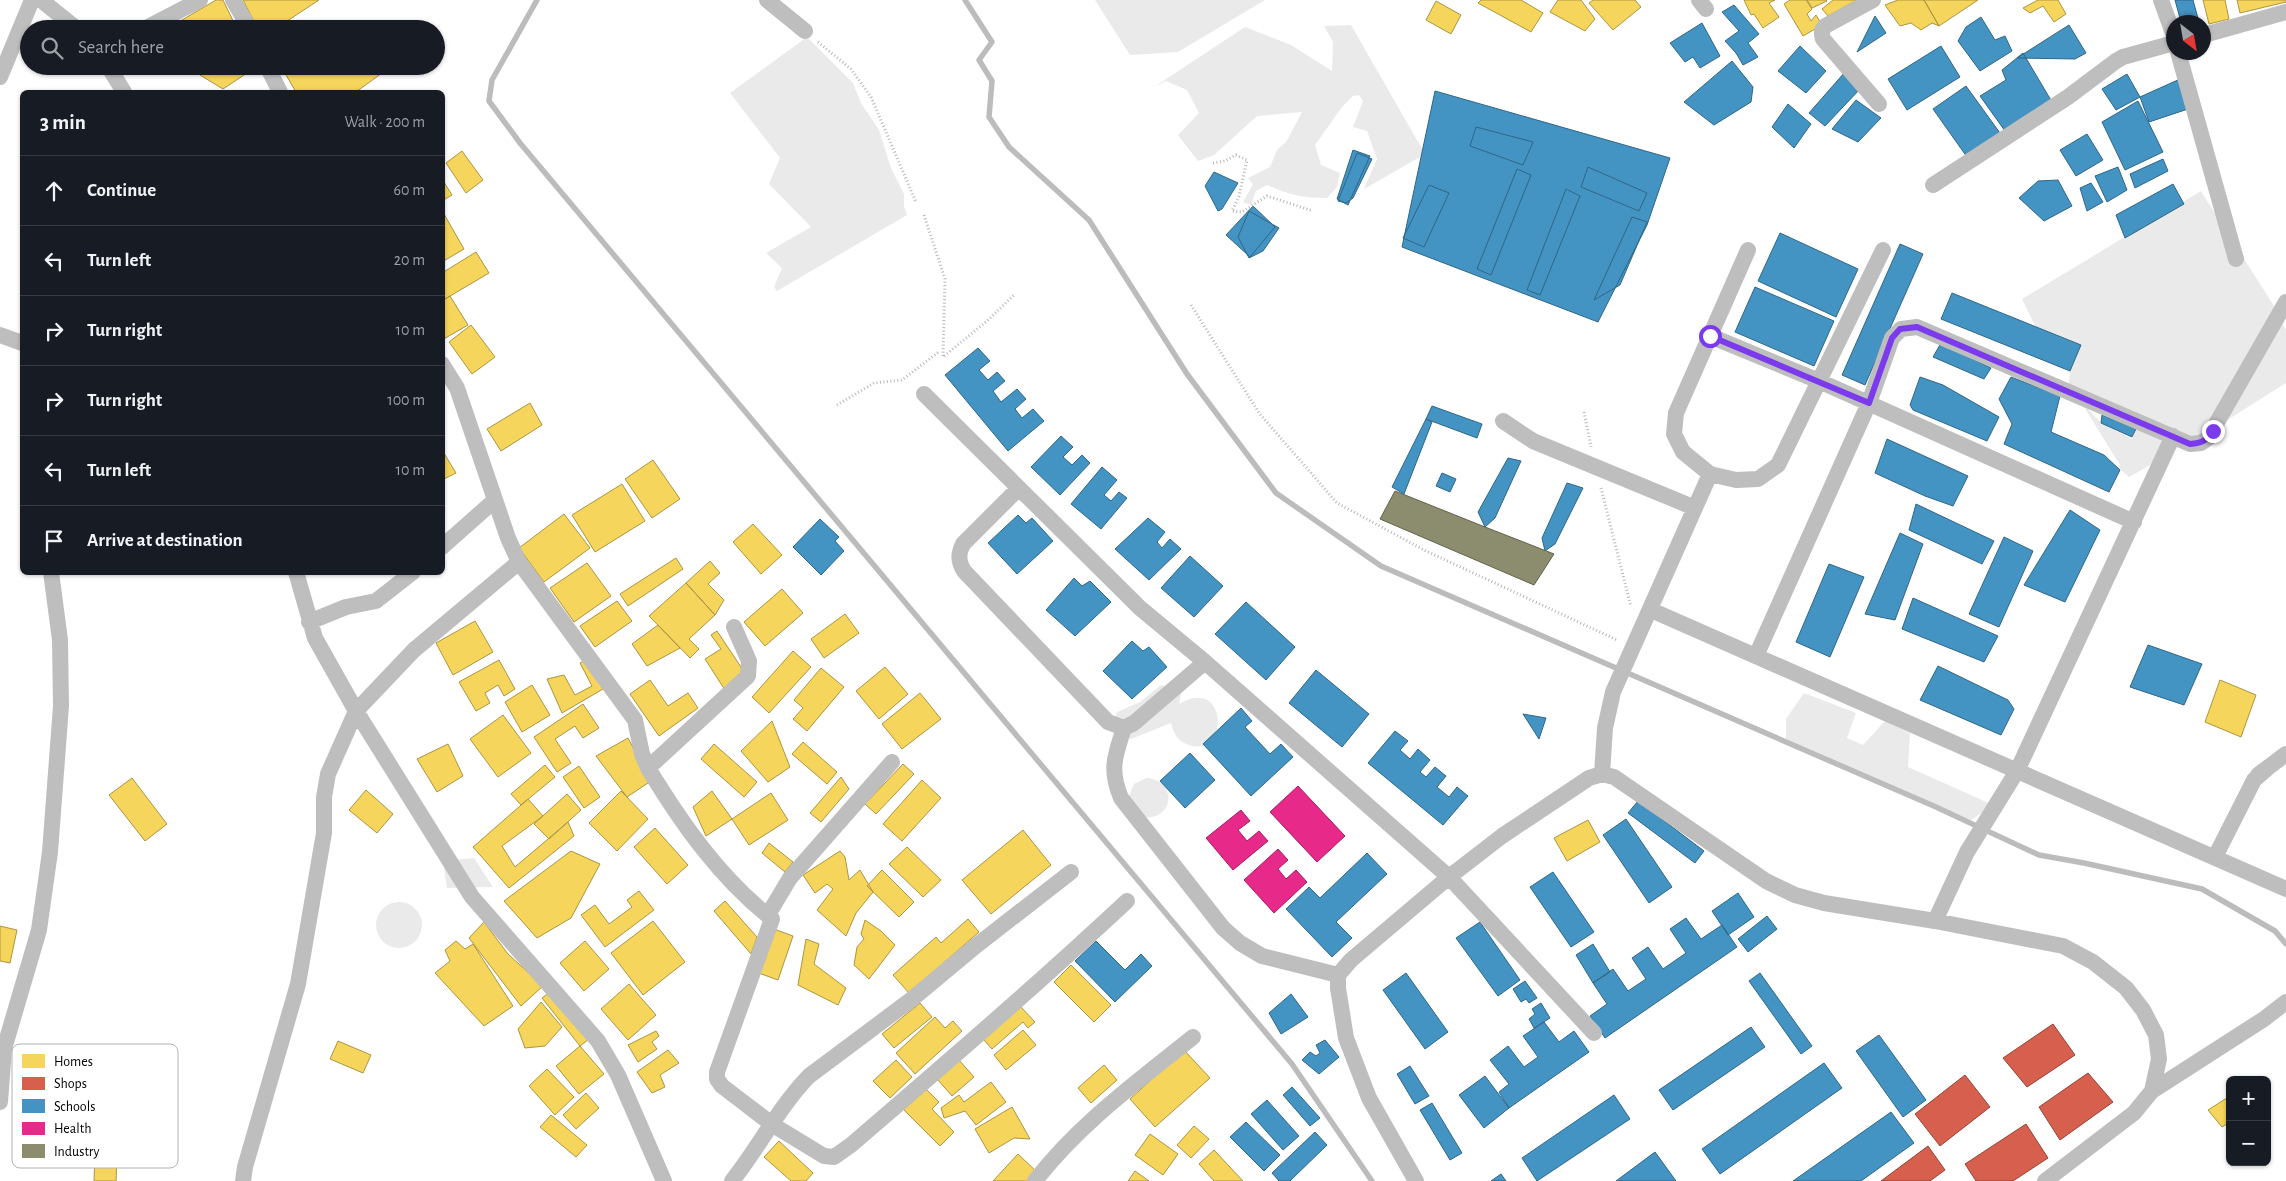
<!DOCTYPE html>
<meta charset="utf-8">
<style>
:root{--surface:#171b24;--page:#20242c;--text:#f1f3f6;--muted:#9ea1a6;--line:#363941}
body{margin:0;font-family:"Alegreya Sans",sans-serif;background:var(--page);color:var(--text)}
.controls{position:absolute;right:15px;bottom:15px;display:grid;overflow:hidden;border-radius:8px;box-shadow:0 1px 4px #0004}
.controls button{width:45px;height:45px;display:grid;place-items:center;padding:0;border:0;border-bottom:1px solid var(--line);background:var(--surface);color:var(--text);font:25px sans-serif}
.compass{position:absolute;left:2166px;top:15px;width:45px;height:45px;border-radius:50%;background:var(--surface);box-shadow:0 1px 4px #0004;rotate:149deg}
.stop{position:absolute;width:15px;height:15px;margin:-11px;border:4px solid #7c3aed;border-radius:50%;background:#fff}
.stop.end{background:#7c3aed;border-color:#fff;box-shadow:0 1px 5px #0008}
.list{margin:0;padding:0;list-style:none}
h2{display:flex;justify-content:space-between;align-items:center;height:65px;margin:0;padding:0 20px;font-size:21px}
h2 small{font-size:16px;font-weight:400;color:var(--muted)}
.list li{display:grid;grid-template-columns:32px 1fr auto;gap:15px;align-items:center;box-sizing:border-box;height:70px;padding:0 20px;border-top:1px solid var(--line)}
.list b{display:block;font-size:19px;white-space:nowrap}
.list em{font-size:16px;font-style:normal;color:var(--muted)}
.icon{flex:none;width:28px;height:28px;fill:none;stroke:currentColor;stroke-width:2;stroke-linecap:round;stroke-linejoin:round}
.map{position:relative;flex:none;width:2286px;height:1181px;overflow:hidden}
.search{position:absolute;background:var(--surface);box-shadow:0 1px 4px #0004;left:20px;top:20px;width:425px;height:55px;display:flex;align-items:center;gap:12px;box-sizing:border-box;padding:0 18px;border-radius:28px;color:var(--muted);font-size:19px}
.panel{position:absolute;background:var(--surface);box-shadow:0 1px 4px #0004;left:20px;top:90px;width:425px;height:485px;border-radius:8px}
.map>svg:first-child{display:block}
.green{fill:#eaeaea}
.homes{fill:#f6d55c;stroke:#ac9540}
.shops{fill:#d6604d;stroke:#964336}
.schools{fill:#4393c3;stroke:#2f6788}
.health{fill:#e7298a;stroke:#a21d61}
.industry{fill:#8c8c6e;stroke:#62624d}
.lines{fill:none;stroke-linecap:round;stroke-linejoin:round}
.stream{stroke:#bcbcbc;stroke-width:5.5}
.path{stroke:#b8b8b8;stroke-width:3;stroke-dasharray:1 2.5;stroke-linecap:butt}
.minor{stroke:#bebebe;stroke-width:16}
.route{stroke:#7c3aed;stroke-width:6}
.key{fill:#fff;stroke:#b2b2b2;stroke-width:1}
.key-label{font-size:14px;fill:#000}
</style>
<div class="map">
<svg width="2286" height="1181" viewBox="0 0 2286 1181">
<rect width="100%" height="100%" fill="#fff"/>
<path class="green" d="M1095,0H1265L1178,52L1130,55Z
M1351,25L1425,154L1364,189L1377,159L1367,131L1353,127L1363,101L1359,95L1353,96L1342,107L1315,145L1321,165L1340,173L1337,187L1327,198C1302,198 1290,195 1267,185L1256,191L1251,205L1243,202L1253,184L1248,178L1270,167L1277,150L1286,142L1302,112L1257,116L1214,155L1198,161L1178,135L1199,113L1187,90L1166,81L1154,87L1245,27L1291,45L1332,71L1333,42L1324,26Z
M807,37L853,83L861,103L879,130L891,168L904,194V206L907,215L777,291L774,287L782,268L766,253L811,227L769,184L780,158L730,93Z
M2201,191L2279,314L2278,316L2286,330V383L2221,424L2204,441L2169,438L2163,458L2129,477L2119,468L2120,465L2079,399L2101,423L2132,439L2138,427L2068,391L2070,371L2081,345L2035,326L2022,299Z
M1161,685L1182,690L1179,704C1229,674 1230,762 1186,744C1177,740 1173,732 1171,723L1131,739L1110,730L1117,712L1140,702Z
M1804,693L1856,713L1847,738L1863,745L1885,721L1910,733L1908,767L1993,805L1971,820L1786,739V719Z
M1146,778C1178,779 1175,822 1142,817L1129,796L1134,784Z
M474,858L493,887L447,888L443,861Z
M376 925a23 23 0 1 1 46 0a23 23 0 1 1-46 0Z"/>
<path class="homes" d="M216,0H223L237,29H172L170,27Z
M243,0H319L275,29H258Z
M1481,0H1521L1543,13L1531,32L1478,3Z
M1558,0H1581L1595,19L1585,31L1550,12Z
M1593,0H1635L1641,7L1613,30L1589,3Z
M1744,0H1775L1769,3L1779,17L1763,28L1754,14L1751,15Z
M1790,0H1806L1812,9L1807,14L1811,21L1816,15L1822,25L1803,36L1784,4Z
M1807,0H1826L1827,1L1812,8Z
M1833,0H1857L1828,16L1822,9Z
M1898,0H1924L1939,26L1932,23L1921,30L1911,23L1900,26L1885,5Z
M1924,0H1978L1939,26Z
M2038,0H2058L2066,14L2054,22L2043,6L2030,13L2023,8Z
M2203,0H2225L2229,19L2209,24Z
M2237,0H2286V2L2240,13Z
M1436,1L1461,15L1451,34L1426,20Z
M195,66H256V67L223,89L200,75Z
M286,66H379L382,73L356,92H296L282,68Z
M462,151L483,180L466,193L446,163Z
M442,179L452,195L442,201Z
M444,214L464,249L442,262V215Z
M476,252L489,273L445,299L442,295V273Z
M442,295L445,299L450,296L468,325L442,340Z
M471,325L495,357L472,374L449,342Z
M530,403L542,425L501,451L487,429Z
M442,450L456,473L442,480Z
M653,460L680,499L652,518L625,479Z
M622,484L645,521L595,552L572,515Z
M564,514L590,548L544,582L519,548Z
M753,524L782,555L761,574L733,542Z
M676,558L683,569L628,606L620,594Z
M710,561L720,573L708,584L724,600L715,615L686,583Z
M587,563L611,596L574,622L550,588Z
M686,583L715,615L689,639L699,649L690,658L649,616Z
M782,589L803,613L765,646L744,622Z
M617,601L632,621L595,647L580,626Z
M845,614L859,633L824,658L811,639Z
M475,621L493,652L453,675L436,643Z
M658,625L680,648L647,666L632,644Z
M717,631L747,676L725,690L705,659L721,649L711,635Z
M793,651L811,667L769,713L752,697Z
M590,658L603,689L562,713L547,679L564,675L575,695L592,686L580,663Z
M499,660L515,689L504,696L498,685L485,693L490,703L476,711L459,682Z
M885,667L908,694L879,719L856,691Z
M821,668L844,687L807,731L793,719L803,708L794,700Z
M650,680L668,706L688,693L698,708L659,736L630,694Z
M2220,680L2256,695L2241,737L2205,722Z
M532,685L550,715L522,732L505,702Z
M920,693L941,719L902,749L882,724Z
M583,704L599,728L583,738L575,726L555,739L571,763L557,772L534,737Z
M503,715L531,753L498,777L470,739Z
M772,721L790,767L768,782L741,751Z
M628,738L651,781L627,797L596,756Z
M803,742L837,772L827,784L792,754Z
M448,744L463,776L437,792L417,759Z
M714,744L757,782L744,797L701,759Z
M903,764L914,774L876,814L865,804Z
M545,765L555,777L521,805L511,794Z
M579,766L600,797L584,808L563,777Z
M841,777L849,789L821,822L810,813Z
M132,778L167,824L145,841L109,795Z
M922,780L941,798L902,841L883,824Z
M366,790L393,814L377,833L349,810Z
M621,791L648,819L617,851L589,823Z
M712,791L732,819L706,836L693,807Z
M771,793L788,820L749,845L732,819Z
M567,794L581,810L549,839L534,824Z
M528,799L543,816L502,846L515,867L568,822L574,836L509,888L473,847Z
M1588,820L1600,842L1567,861L1554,838Z
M655,828L688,865L667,884L634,847Z
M1023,830L1051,865L991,914L962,880Z
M769,843L793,862L785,872L762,853Z
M907,847L941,880L923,897L889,864Z
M571,851L600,864L571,918L537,938L504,901Z
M840,851L845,857L849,880L860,870L873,892L856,913L846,936L817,910L833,889L827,884L815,893L803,875Z
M882,870L914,902L899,917L867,886Z
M639,891L654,910L605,947L581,915L595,905L609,924L632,907L627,900Z
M725,901L757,937L751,954L714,911Z
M968,919L979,932L909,993L893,975L936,937L941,943Z
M865,920L881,931L895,945L869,979L854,965L857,947L864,939L861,934Z
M653,921L685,962L643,995L611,953Z
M484,922L508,954L543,986L521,1006L469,938Z
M0,926L17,930L10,963L0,961Z
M771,928L793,936L778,980L756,972Z
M806,939L819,944L814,964L846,988L838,1005L798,985Z
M456,941L465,949L473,944L513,1006L484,1026L435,973L450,961L445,950Z
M585,941L609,969L584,991L560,963Z
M1071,965L1111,1005L1094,1022L1054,982Z
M629,984L656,1015L628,1040L601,1009Z
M553,990L593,1036L580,1046L542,998Z
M541,1002L562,1027L545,1046L525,1048L518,1029Z
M920,1003L932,1017L894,1048L882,1034Z
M1020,1006L1035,1022L1028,1028L1023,1022L992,1049L983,1039Z
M935,1017L945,1028L953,1021L962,1031L915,1074L896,1053Z
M1023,1030L1036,1045L1006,1070L994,1055Z
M656,1031L659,1036L652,1042L657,1049L638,1062L628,1045Z
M338,1041L371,1055L363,1073L330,1059Z
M580,1046L604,1074L579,1094L556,1066Z
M668,1050L679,1063L660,1075L665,1087L652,1093L637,1072Z
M1184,1050L1210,1078L1155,1127L1130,1099Z
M896,1060L912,1077L890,1098L873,1081Z
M959,1060L974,1077L952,1096L937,1079Z
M1104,1065L1117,1080L1091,1103L1078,1088Z
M547,1069L574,1097L555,1115L529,1086Z
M991,1082L1006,1102L976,1125L965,1111L944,1118L941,1108L959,1095L964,1102Z
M924,1087L939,1102L932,1109L954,1132L940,1146L902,1108Z
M586,1093L599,1108L576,1129L563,1115Z
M2230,1096V1122L2222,1127L2208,1110Z
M1012,1107L1030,1139L1014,1138L989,1153L975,1129Z
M551,1115L587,1145L576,1157L540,1127Z
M1194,1126L1209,1139L1191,1158L1177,1145Z
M1150,1134L1178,1154L1163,1175L1135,1155Z
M779,1141L813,1173L806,1181H791L764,1157Z
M1214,1150L1243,1181H1214L1199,1164Z
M95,1154L117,1155L116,1181H94Z
M1018,1154L1039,1174L1032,1181H993Z
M1135,1171L1149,1181H1128Z"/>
<path class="shops" d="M2053,1024L2075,1055L2027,1087L2003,1058Z
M2088,1073L2113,1102L2060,1140L2039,1107Z
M1965,1075L1990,1107L1940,1146L1915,1114Z
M2026,1124L2048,1158L2013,1181H1976L1965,1164Z
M1928,1146L1945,1170L1930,1181H1881Z"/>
<path class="schools" d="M2175,0H2193L2199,22H2181Z
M1734,5L1759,34L1748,43L1758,57L1743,65L1736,53L1725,41L1739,31L1722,12Z
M1875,16L1886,33L1857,52Z
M1981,17L1995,40L2005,36L2012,51L1980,71L1958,41L1966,27Z
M1702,23L1720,56L1700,68L1693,57L1685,62L1670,43Z
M2069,25L2086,53L2075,59L2017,58Z
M1800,46L1826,71L1806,93L1778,71Z
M1941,46L1960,77L1907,110L1888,79Z
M2023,53L2052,102L2005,131L1980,96L2006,80L2002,70Z
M1732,61L1753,87L1751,102L1714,125L1684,102Z
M1845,72L1861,88L1825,126L1809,113Z
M2127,74L2140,97L2116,110L2102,89Z
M2180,79L2194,107L2149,122L2140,97Z
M1966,86L2000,133L1967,157L1933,109Z
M1435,91L1670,158L1647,225L1598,322L1402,247Z
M1856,100L1881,118L1858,142L1832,129Z
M2138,101L2163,152L2125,170L2102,122Z
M1788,104L1811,124L1794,148L1772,127Z
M1476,127L1533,142L1523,165L1470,146Z
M2087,134L2103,160L2076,176L2060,150Z
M1353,150L1370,156L1348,205L1337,199Z
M1357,153L1372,159L1353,198L1346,203L1338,201Z
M2163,159L2168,171L2135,188L2130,174Z
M1588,167L1647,193L1639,211L1581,187Z
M2118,167L2127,190L2107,202L2095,176Z
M1517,169L1531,175L1491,275L1477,269Z
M1214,172L1238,183L1222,209L1218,211L1205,186Z
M2058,180L2072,206L2044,221L2019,198L2038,181Z
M2091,183L2103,202L2087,211L2080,188Z
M2173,184L2184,204L2125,238L2116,215Z
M1429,185L1449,193L1424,247L1403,238Z
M1566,189L1580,196L1540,295L1527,290Z
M1253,206L1275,227L1250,257L1226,235Z
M1249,211L1279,228L1263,251L1249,258L1238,237Z
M1632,217L1647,222L1620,285L1594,300Z
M1780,233L1858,269L1836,317L1758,281Z
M1900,244L1923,254L1865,385L1842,375Z
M1755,287L1834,321L1814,366L1735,332Z
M1952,293L2081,345L2070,371L1941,319Z
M1941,343L1991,368L1984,379L1933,357Z
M978,348L990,361L979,370L988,380L997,372L1005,381L993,391L1001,402L1017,389L1026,399L1015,409L1022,418L1033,409L1044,421L1008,451L945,375Z
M1920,377L1943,385L1999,417L1987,441L1913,410L1910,405Z
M2011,377L2060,396L2051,432L2104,455L2120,470L2109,492L2004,444L2012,424L1999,399Z
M1432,406L1482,424L1477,438L1426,419Z
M2102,415L2136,429L2132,437L2101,423Z
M1426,419L1432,422L1404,494L1392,487Z
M1061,436L1073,447L1063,457L1072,465L1082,455L1090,463L1060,495L1031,467Z
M1887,439L1968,476L1953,506L1925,496L1875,473Z
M1508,458L1521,461L1495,518L1485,527L1478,512Z
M1102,467L1117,480L1104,495L1111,501L1119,492L1127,498L1101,529L1071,504Z
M1442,473L1456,479L1450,492L1436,486Z
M1567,483L1583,488L1555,544L1545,551L1542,538Z
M1916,504L1994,541L1982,564L1909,530Z
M2070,510L2100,530L2065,602L2024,585Z
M1018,515L1026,523L1032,518L1053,541L1017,574L988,543Z
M1148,518L1165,532L1157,542L1162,548L1170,539L1181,549L1149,580L1115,549Z
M820,519L839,537L835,541L844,551L821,575L793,547Z
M1900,533L1923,544L1895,620L1865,614Z
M2004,537L2033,551L1999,627L1969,614Z
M1190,556L1223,586L1194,617L1161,588Z
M1829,564L1864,577L1830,657L1796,642Z
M1074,578L1082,586L1090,581L1111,602L1075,636L1046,610Z
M1913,598L1998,636L1984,662L1902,629Z
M1246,602L1295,647L1266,680L1215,634Z
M1132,641L1143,651L1149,647L1167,667L1132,699L1103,671Z
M2148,645L2202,664L2184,705L2130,687Z
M1938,666L2008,700L2014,709L2001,735L1920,700Z
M1316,670L1369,714L1342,747L1289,703Z
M1241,708L1252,721L1245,727L1270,754L1281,744L1293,757L1251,796L1203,744Z
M1523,714L1546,718L1539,739L1532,728Z
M1395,731L1408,741L1400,750L1410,759L1418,749L1430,760L1420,772L1426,777L1435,767L1446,776L1437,787L1449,797L1457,787L1468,796L1443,825L1368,763Z
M1190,753L1215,780L1185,808L1160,781Z
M1638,801L1704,851L1695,863L1628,813Z
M1626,819L1672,887L1649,903L1603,835Z
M1367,853L1387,874L1336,922L1352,938L1332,957L1286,909L1309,887L1320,898Z
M1553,872L1594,932L1571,947L1530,887Z
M1738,893L1754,917L1728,935L1712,911Z
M1767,916L1777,929L1748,952L1738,939Z
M1686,918L1701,939L1722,925L1737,947L1605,1038L1590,1016L1607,1004L1593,983L1613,969L1628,991L1646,979L1632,958L1648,947L1663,969L1686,953L1670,929Z
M1480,922L1520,980L1498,996L1456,938Z
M1096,941L1125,970L1141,954L1152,966L1115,1002L1075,961Z
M1593,944L1610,972L1593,983L1576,955Z
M1406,973L1448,1032L1425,1049L1383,990Z
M1760,973L1812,1046L1801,1054L1749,981Z
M1525,981L1537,998L1529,1003L1526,999L1521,1002L1513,989Z
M1291,994L1308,1017L1281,1034L1269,1013Z
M1541,1003L1550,1018L1534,1028L1529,1019L1535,1014L1532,1009Z
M1544,1022L1559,1042L1574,1031L1589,1052L1509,1108L1499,1092L1509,1084L1490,1060L1508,1046L1524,1067L1538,1057L1523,1036Z
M1751,1027L1765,1047L1673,1110L1659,1090Z
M1879,1035L1926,1100L1903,1117L1856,1051Z
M1325,1040L1339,1057L1319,1074L1302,1060L1310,1052L1316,1056L1320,1053L1316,1045Z
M1824,1063L1842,1088L1720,1174L1702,1149Z
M1410,1066L1429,1096L1415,1104L1397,1074Z
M1485,1076L1509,1108L1484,1128L1459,1095Z
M1292,1087L1320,1118L1310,1126L1283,1095Z
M1614,1095L1630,1119L1537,1181L1522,1158Z
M1267,1100L1299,1136L1283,1150L1251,1114Z
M1432,1103L1462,1153L1450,1160L1420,1110Z
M1891,1112L1914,1143L1861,1181H1793Z
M1246,1122L1280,1155L1264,1171L1230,1137Z
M1315,1132L1327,1145L1290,1181H1279L1272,1173Z
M1655,1152L1676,1181H1616Z
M1501,1174L1506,1181H1491Z"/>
<path class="health" d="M1298,786L1345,836L1317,862L1270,812Z
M1241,810L1250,821L1238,830L1247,841L1259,831L1268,841L1233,870L1206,838Z
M1278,849L1288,860L1278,869L1286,879L1296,870L1307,882L1274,913L1244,880Z"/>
<path class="industry" d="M1395,491L1485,527L1554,554L1534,585L1380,519Z"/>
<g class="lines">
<path class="stream" d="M537,0L492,80L489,101L520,143L1292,1064L1372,1181
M965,0L992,42L979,60L992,81L989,117L1009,147L1089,220L1187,374L1276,493L1381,566L1936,807L2039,855L2084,863L2202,889L2275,931L2286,944"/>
<path class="path" d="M818,42L851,69L871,97L916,202
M1213,163L1225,161L1236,155L1247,160L1239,196L1232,211L1242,212L1267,196L1313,211
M924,215L945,279L943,357L987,321L1015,294
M1191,305L1259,413L1337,503L1424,550L1617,640
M837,405L874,383L902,380L940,351
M1584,412L1591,447
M1601,488L1631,607"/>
<path class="minor" d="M41,0L77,29
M233,0L250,29
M767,0L805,31
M1699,0L1706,9
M1873,0L1827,25C1821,29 1821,32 1823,39L1879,104
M2161,0L2174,36
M144,29L200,0
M2204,35L2286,12
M2178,52L2236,259
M108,66L124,92
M267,66L280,92
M0,77L32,0
M1933,185L2068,97L2116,61L2123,57L2174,43
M1748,250L1676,413L1674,434L1683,452L1710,474L1736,480L1758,479L1778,465L1883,250
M0,335L22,343
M1710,336L1819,381L2134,522
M442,364L457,388L508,538L519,562L635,720L642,754L648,768C682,824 720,878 772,919
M924,394L1140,608L1205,662L1449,877L1594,1033
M1503,421L1533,441L1695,508
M1019,488L963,544C958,554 958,561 964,571L1108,722L1124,728L1134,723L1205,662
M442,547L495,500
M296,572L315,638L356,711L472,897L598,1041L618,1075L664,1181
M1651,610L2286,889
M309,622L346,607L376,601L413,572
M1756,656L1869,403L1892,338L1901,329L1917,327L2190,444L2201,443L2208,438L2286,302
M1124,728C1115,756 1109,769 1121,798L1223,928L1240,943L1262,956L1338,975
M892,762L790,878L769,913L772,919L717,1072V1079L722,1086L773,1125L824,1156L834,1157L851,1145C944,1065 1037,985 1127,901
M648,768L748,676L749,661L734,627
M2262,772L2286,754
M1602,774L1605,728L1613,692L1710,474
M2215,857L2254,780L2270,766L2258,775
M1935,921L1967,852L2017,771L2173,436
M2152,1091L2264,1019L2286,1002
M0,1102L4,1049L39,930L50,852L61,706L60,640L51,572
M243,1181L245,1167L298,984L324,833V797L328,774L356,711L414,650L519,562
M732,1181C759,1147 779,1107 809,1076L912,999L972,949L1071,872
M1035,1181C1079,1124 1137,1082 1193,1037
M1416,1181L1369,1098L1346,1038L1338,988V975L1351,960L1449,877L1502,836L1589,778L1602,774L1614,777L1766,881L1795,895L1824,903L1935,921L2063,946L2093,962L2126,988L2143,1010L2156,1035L2159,1059L2152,1091L2134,1113L2045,1181"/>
</g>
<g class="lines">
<path class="route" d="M1710,336L1869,403L1892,338L1900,329L1917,327L2190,444C2201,443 2207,441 2213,431"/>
</g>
<rect x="12" y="1044" width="166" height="124" rx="8" class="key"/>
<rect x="22" y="1054" width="23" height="14" fill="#f6d55c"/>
<rect x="22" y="1077" width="23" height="13" fill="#d6604d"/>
<rect x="22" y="1099" width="23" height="14" fill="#4393c3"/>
<rect x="22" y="1122" width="23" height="13" fill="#e7298a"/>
<rect x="22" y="1144" width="23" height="14" fill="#8c8c6e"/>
<g class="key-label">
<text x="54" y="1066">Homes</text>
<text x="54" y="1088">Shops</text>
<text x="54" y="1111">Schools</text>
<text x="54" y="1133">Health</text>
<text x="54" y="1156">Industry</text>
</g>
</svg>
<div class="controls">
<button>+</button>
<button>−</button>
</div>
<svg class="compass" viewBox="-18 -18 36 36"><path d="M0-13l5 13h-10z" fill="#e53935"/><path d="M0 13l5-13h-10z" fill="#9ea1a6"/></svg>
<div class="stop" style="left:1710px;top:336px"></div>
<div class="stop end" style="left:2213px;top:431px"></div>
<div class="search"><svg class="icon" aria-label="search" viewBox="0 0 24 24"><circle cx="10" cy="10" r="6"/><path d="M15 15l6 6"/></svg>Search here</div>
<section class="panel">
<h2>3 min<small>Walk · 200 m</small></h2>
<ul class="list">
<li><svg class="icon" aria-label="ahead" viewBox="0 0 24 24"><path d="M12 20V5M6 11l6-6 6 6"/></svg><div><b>Continue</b></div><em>60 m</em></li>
<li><svg class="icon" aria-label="left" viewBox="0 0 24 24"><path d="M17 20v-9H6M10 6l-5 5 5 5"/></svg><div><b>Turn left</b></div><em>20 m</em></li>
<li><svg class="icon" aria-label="right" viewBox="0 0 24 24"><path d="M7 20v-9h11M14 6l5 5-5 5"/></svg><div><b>Turn right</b></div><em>10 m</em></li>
<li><svg class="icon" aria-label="right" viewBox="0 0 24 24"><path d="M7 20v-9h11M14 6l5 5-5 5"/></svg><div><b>Turn right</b></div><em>100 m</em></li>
<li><svg class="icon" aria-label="left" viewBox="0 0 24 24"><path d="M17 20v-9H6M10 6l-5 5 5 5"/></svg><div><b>Turn left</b></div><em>10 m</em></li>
<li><svg class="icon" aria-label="arrive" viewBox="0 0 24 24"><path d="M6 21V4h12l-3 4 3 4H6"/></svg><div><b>Arrive at destination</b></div></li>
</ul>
</section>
</div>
